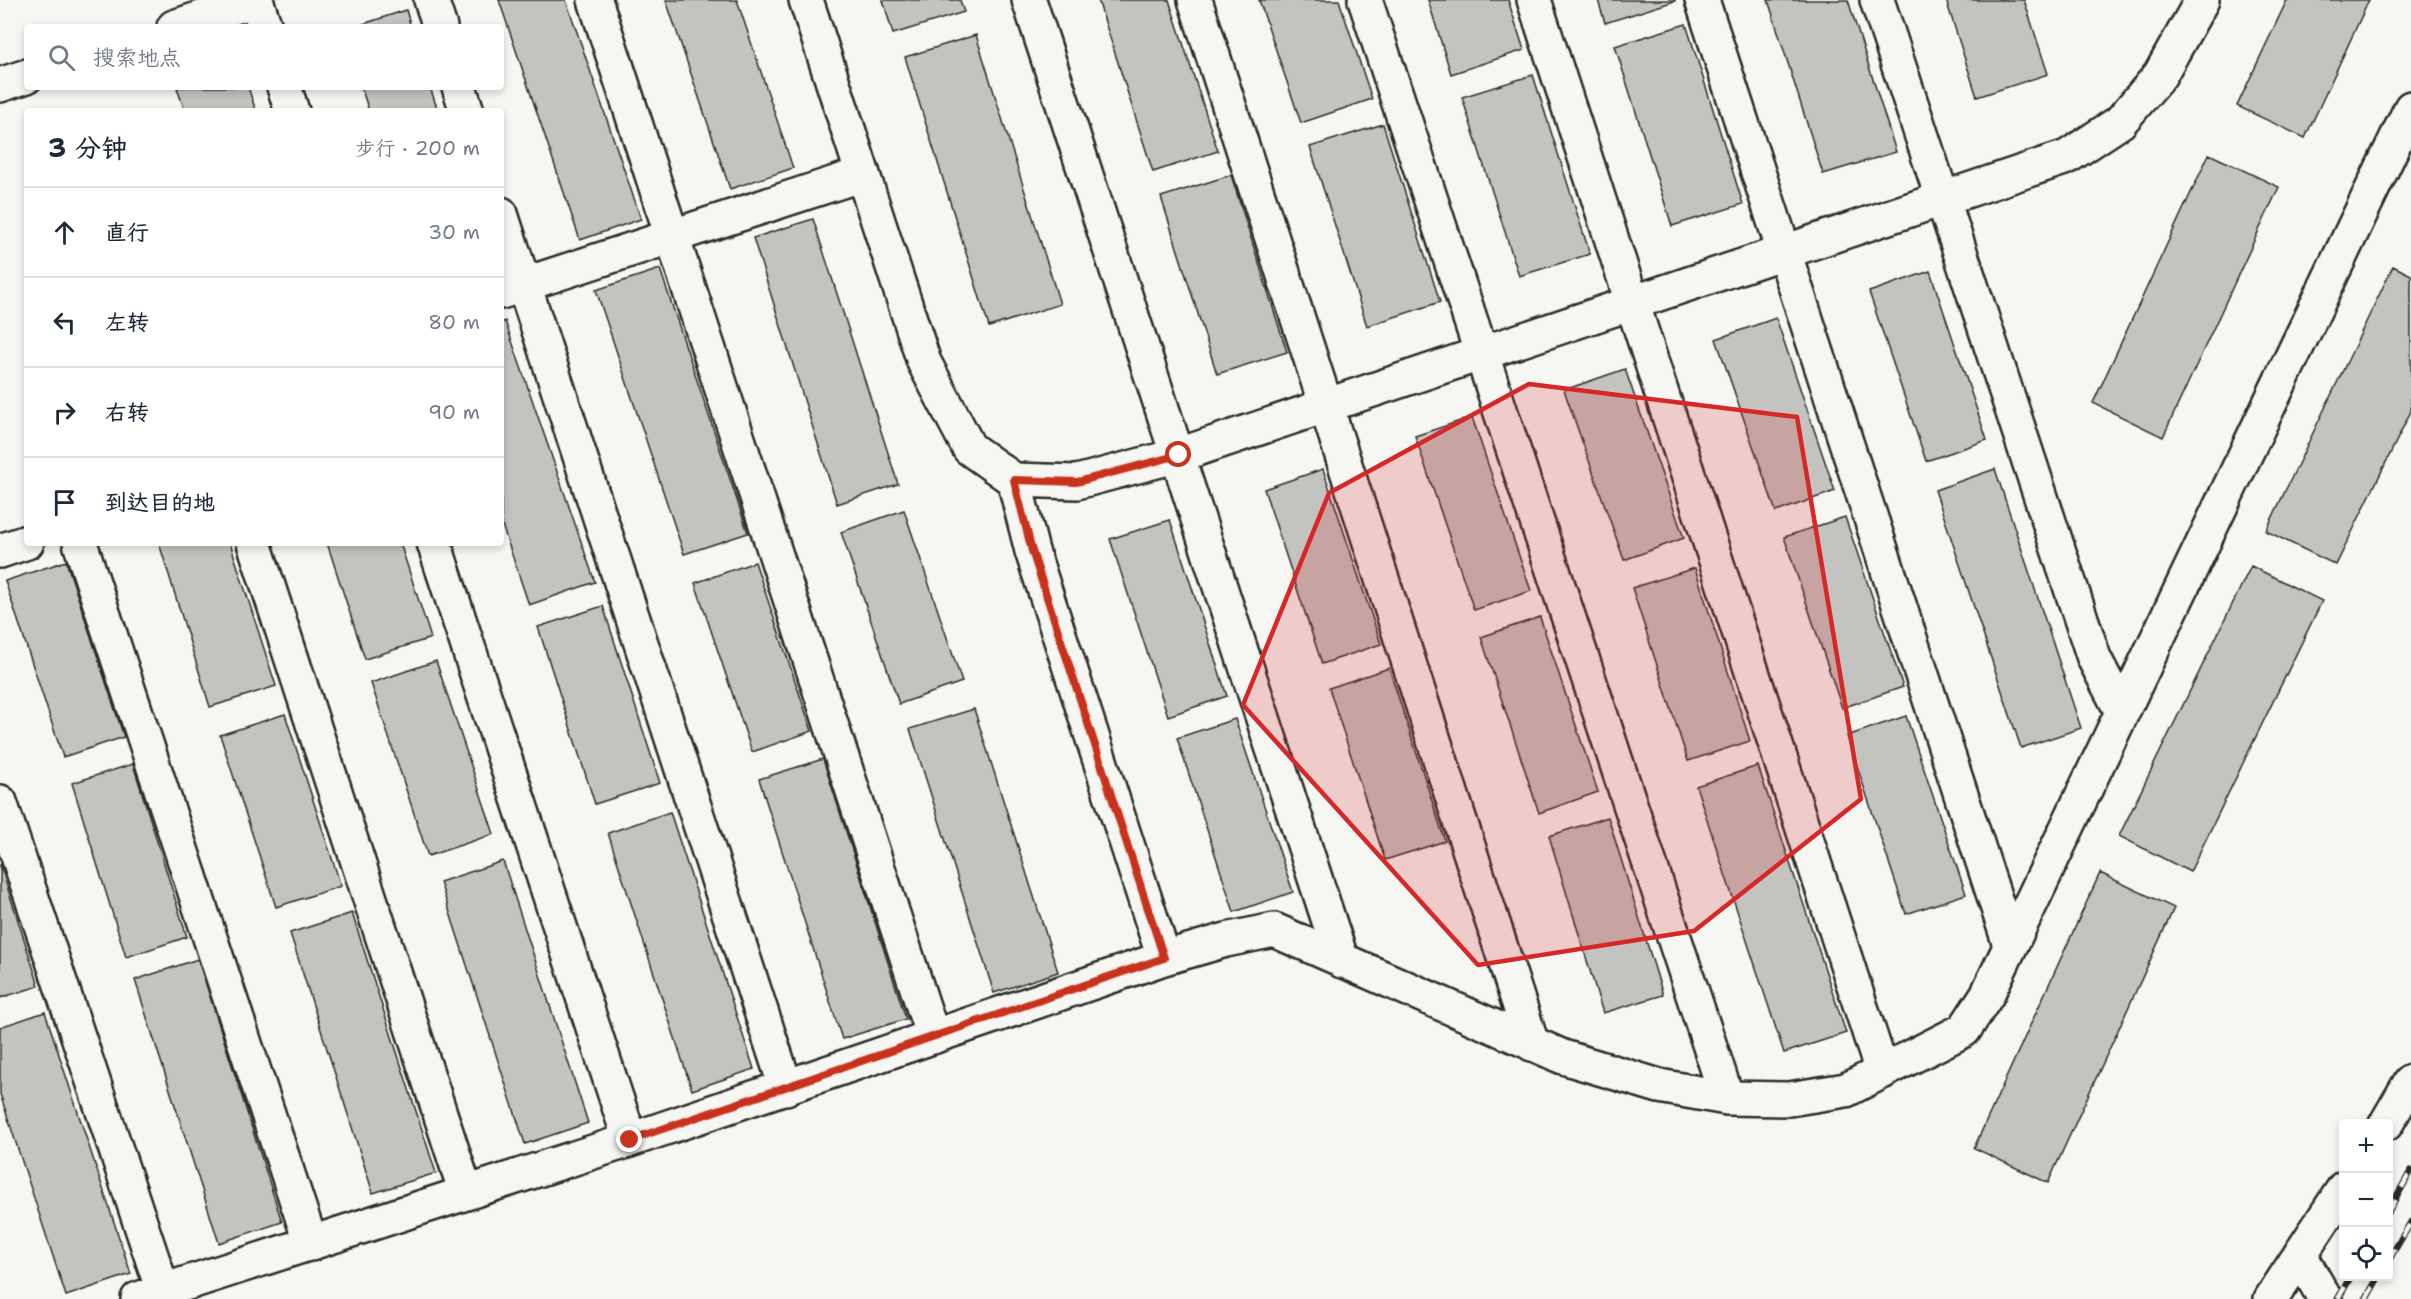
<!DOCTYPE html>
<html lang="zh">
<meta charset="utf-8">
<style>
:root{--surface:#fff;--page:#f2f2f3;--text:#1f2937;--muted:#747a83;--line:#e0e1e3}
body{margin:0;font-family:"Shantell Sans","LXGW WenKai TC",sans-serif;background:var(--page);color:var(--text)}
.controls{position:absolute;right:18px;bottom:18px;display:grid;overflow:hidden;border-radius:6px;box-shadow:0 3px 9px #0003}
.controls button{width:54px;height:54px;display:grid;place-items:center;padding:0;border:0;border-bottom:2px solid var(--line);background:var(--surface);color:var(--text);font:30px sans-serif}
.stop{position:absolute;width:18px;height:18px;margin:-14px;border:4px solid #c8321e;border-radius:50%;background:#fff}
.stop.end{background:#c8321e;border-color:#fff;box-shadow:0 2px 6px #0008}
.list{margin:0;padding:0;list-style:none}
h2{display:flex;justify-content:space-between;align-items:center;height:78px;margin:0;padding:0 24px;font-size:26px}
h2 small{font-size:20px;font-weight:400;color:var(--muted)}
.list li{display:grid;grid-template-columns:39px 1fr auto;gap:18px;align-items:center;box-sizing:border-box;height:90px;padding:0 24px;border-top:2px solid var(--line)}
.list b{display:block;font-size:22px;white-space:nowrap}
.list em{font-size:20px;font-style:normal;color:var(--muted)}
.icon{flex:none;width:33px;height:33px;fill:none;stroke:currentColor;stroke-width:2;stroke-linecap:round;stroke-linejoin:round}
.map{position:relative;flex:none;width:2411px;height:1299px;overflow:hidden}
.search{position:absolute;background:var(--surface);box-shadow:0 3px 9px #0003;left:24px;top:24px;width:480px;height:66px;display:flex;align-items:center;gap:15px;box-sizing:border-box;padding:0 21px;border-radius:6px;color:var(--muted);font-size:22px}
.panel{position:absolute;background:var(--surface);box-shadow:0 3px 9px #0003;left:24px;top:108px;width:480px;height:438px;border-radius:6px}
.map>svg:first-child{display:block}
.building{fill:#c3c3c0;stroke:#2b2b2b;stroke-width:1.5}
.lines{fill:none;stroke-linecap:round;stroke-linejoin:round}
.minor-casing{stroke:#2b2b2b;stroke-width:38}
.highway-casing{stroke:#2b2b2b;stroke-width:38}
.minor{stroke:#f6f6f2;stroke-width:33}
.highway{stroke:#f6f6f2;stroke-width:33}
.rail-casing{stroke:#2b2b2b;stroke-width:7}
.rail{stroke:#f6f6f2;stroke-width:4.5;stroke-dasharray:14;stroke-linecap:butt}
.route{stroke:#c8321e;stroke-width:8}
.marked{fill:#d62828;fill-opacity:0.2;stroke:#d62828;stroke-width:4.5;stroke-linejoin:round}
</style>
<div class="map">
<svg width="2411" height="1299" viewBox="0 0 2411 1299">
<rect width="100%" height="100%" fill="#f6f6f2"/>
<filter id="ink" filterUnits="userSpaceOnUse"><feTurbulence type="fractalNoise" baseFrequency=".0167" numOctaves="2"/><feDisplacementMap in="SourceGraphic" scale="12" xChannelSelector="R" yChannelSelector="G"/><feConvolveMatrix kernelMatrix="1 2 1 2 8 2 1 2 1" color-interpolation-filters="sRGB"/></filter>
<g filter="url(#ink)">
<path class="building" d="M499,0H566L641,219L580,240Z
M666,0H737L793,168L730,189Z
M883,0H960L964,12L893,34Z
M1098,0H1169L1218,151L1153,172Z
M1259,0H1339L1372,99L1301,123Z
M1428,0H1508L1524,50L1451,74Z
M1598,0H1675V1L1605,23Z
M1768,0H1848L1896,152L1823,174Z
M1946,0H2024L2048,74L1977,97Z
M2287,0H2369L2305,138L2237,106Z
M406,10L411,27H354Z
M1686,24L1743,204L1672,226L1615,46Z
M976,35L1060,304L989,327L905,57Z
M1533,75L1590,254L1519,276L1462,97Z
M180,87H248L256,111H185L177,88Z
M361,87H430L438,111H369Z
M1383,124L1440,302L1367,326L1310,147Z
M2209,154L2279,187L2163,437L2093,403Z
M1231,175L1287,352L1217,374L1161,197Z
M813,219L898,484L837,504L753,238Z
M2393,266L2411,275V411L2336,565L2266,531Z
M660,269L748,533L684,554L596,290Z
M1930,271L1987,440L1926,461L1869,292Z
M1776,318L1835,491L1776,512L1716,339Z
M505,321L595,582L529,605L501,522V323Z
M1625,369L1684,538L1624,560L1564,390Z
M1472,417L1531,591L1474,610L1415,436Z
M1323,469L1381,644L1322,664L1264,489Z
M1995,469L2081,728L2021,748L1935,490Z
M904,510L962,682L899,704L841,532Z
M1845,517L1903,687L1842,708L1784,537Z
M1170,520L1227,696L1168,716L1110,539Z
M159,543H230L276,686L210,707Z
M327,543H400L431,638L365,659Z
M66,561L124,737L63,757L5,581Z
M755,562L812,731L752,752L695,583Z
M2251,566L2322,601L2190,872L2119,836Z
M1695,568L1750,741L1688,761L1632,588Z
M603,606L660,783L595,804L538,627Z
M1540,617L1598,792L1539,813L1481,637Z
M436,661L494,834L428,856L371,683Z
M1389,668L1445,841L1385,860L1329,688Z
M974,709L1058,972L994,993L910,729Z
M285,714L341,886L276,907L220,735Z
M1906,716L1966,894L1906,914L1847,736Z
M1235,719L1293,892L1234,912L1177,738Z
M823,759L906,1019L842,1039L759,779Z
M133,764L187,937L126,957L72,783Z
M1758,766L1846,1033L1784,1053L1696,786Z
M670,812L754,1069L692,1090L608,833Z
M1608,817L1663,995L1603,1013L1549,836Z
M503,861L588,1123L525,1144L440,882Z
M0,864L39,986L0,998Z
M2100,873L2174,908L2048,1183L1974,1148Z
M352,913L436,1173L373,1193L290,933Z
M198,959L282,1222L219,1243L135,980Z
M45,1012L131,1274L66,1296L0,1094V1027Z"/>
<g class="lines">
<defs>
<path id="minor" d="M256,0L265,27
M431,0L440,27
M595,0L933,1037
M806,0L924,362L969,448L1014,480L1077,482L1179,455L2067,157L2120,122L2160,75L2202,0
M1029,0L1342,961
M1195,0L1532,1044
M1365,0L1727,1098
M1534,0L1882,1072
M1702,0L2010,945
M1877,0L2094,658L2122,712
M174,27L255,0
M0,85L27,76
M284,87L292,111
M459,87L467,111
M501,214L786,1088
M501,292L863,174
M1014,480L1032,551L1164,958
M80,543L311,1244
M254,543L466,1193
M434,543L630,1140
M0,551L27,542
M0,802L163,1291
M2300,1255L2325,1299
M138,1299L630,1140L1164,958L1226,940L1274,930L1563,1057L1659,1086L1727,1098L1789,1099L1846,1090L1964,1030L1987,995L2411,108"/>
<path id="highway" d="M2386,1124L2411,1081
M2271,1299L2344,1188"/>
</defs>
<use href="#minor" class="minor-casing"/>
<use href="#highway" class="highway-casing"/>
<use href="#minor" class="minor"/>
<use href="#highway" class="highway"/>
<defs>
<path id="rail" d="M2388,1212L2411,1171
M2388,1261L2411,1222
M2338,1299L2351,1276
M2366,1299L2379,1276"/>
</defs>
<use href="#rail" class="rail-casing"/>
<use href="#rail" class="rail"/>
</g>
</g>
<g class="lines" filter="url(#ink)">
<path class="route" d="M630,1140L1164,958L1032,551L1014,480L1077,482L1179,455"/>
</g>
<path class="marked" d="M1529,384L1797,417L1861,799L1694,931L1478,965L1243,705L1329,493Z"/>
</svg>
<div class="controls">
<button>+</button>
<button>−</button>
<button><svg class="icon" aria-label="locate" viewBox="0 0 24 24"><circle cx="12" cy="12" r="6"/><path d="M12 2v4M12 18v4M2 12h4M18 12h4"/></svg></button>
</div>
<div class="stop" style="left:1179px;top:455px"></div>
<div class="stop end" style="left:630px;top:1140px"></div>
<div class="search"><svg class="icon" aria-label="search" viewBox="0 0 24 24"><circle cx="10" cy="10" r="6"/><path d="M15 15l6 6"/></svg>搜索地点</div>
<section class="panel">
<h2>3 分钟<small>步行 · 200 m</small></h2>
<ul class="list">
<li><svg class="icon" aria-label="ahead" viewBox="0 0 24 24"><path d="M12 20V5M6 11l6-6 6 6"/></svg><div><b>直行</b></div><em>30 m</em></li>
<li><svg class="icon" aria-label="left" viewBox="0 0 24 24"><path d="M17 20v-9H6M10 6l-5 5 5 5"/></svg><div><b>左转</b></div><em>80 m</em></li>
<li><svg class="icon" aria-label="right" viewBox="0 0 24 24"><path d="M7 20v-9h11M14 6l5 5-5 5"/></svg><div><b>右转</b></div><em>90 m</em></li>
<li><svg class="icon" aria-label="arrive" viewBox="0 0 24 24"><path d="M6 21V4h12l-3 4 3 4H6"/></svg><div><b>到达目的地</b></div></li>
</ul>
</section>
</div>
